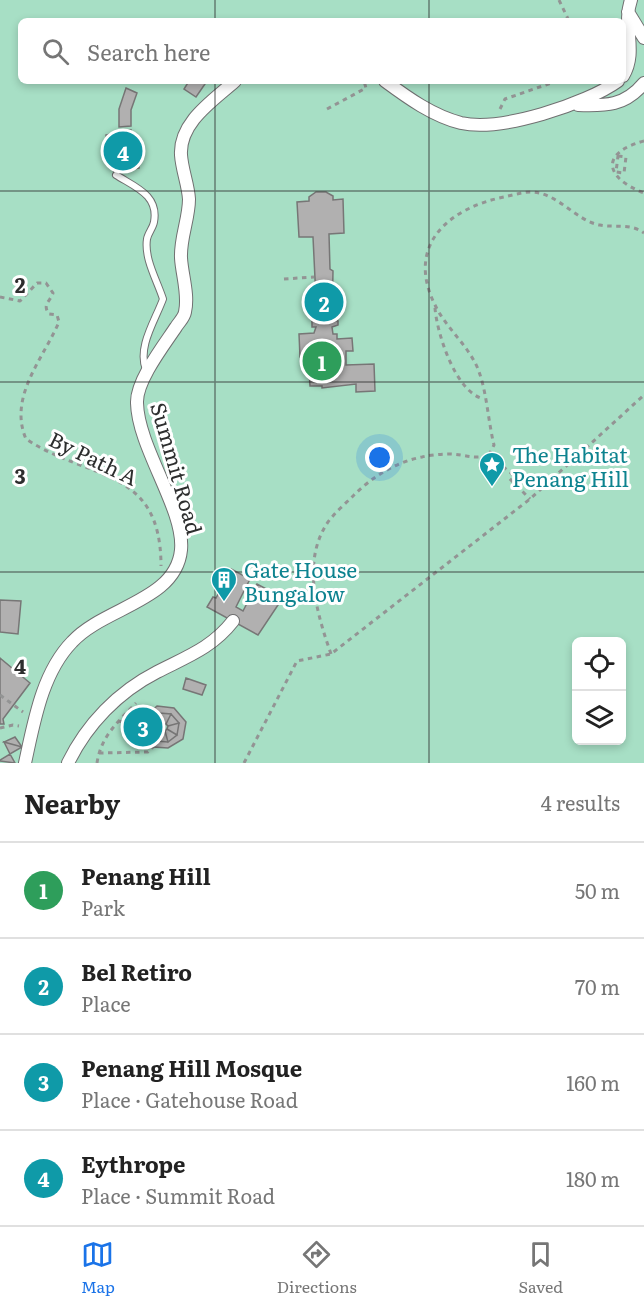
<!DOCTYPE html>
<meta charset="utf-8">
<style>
:root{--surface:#fff;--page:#f6f6f6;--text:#222;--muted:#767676;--line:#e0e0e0;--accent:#1a73e8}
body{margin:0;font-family:Literata,serif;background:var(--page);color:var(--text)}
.controls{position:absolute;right:18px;bottom:18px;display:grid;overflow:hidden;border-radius:9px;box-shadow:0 3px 9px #0003}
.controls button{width:54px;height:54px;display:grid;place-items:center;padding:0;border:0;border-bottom:2px solid var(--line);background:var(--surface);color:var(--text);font:30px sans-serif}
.you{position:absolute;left:380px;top:458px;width:21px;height:21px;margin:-15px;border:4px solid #fff;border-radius:50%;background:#1a73e8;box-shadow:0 0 0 9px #1a73e833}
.badge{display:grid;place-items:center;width:39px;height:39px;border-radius:50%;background:var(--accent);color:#fff;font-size:20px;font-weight:700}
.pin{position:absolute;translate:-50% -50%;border:3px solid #fff;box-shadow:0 2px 6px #0006}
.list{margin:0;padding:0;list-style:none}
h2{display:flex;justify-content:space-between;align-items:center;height:78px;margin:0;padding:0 24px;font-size:26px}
h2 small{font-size:20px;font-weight:400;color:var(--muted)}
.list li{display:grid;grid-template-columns:39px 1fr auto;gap:18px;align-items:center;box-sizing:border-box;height:96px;padding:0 24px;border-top:2px solid var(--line)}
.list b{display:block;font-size:22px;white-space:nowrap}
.list p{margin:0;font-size:20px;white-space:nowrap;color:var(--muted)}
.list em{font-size:20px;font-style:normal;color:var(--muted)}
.icon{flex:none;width:33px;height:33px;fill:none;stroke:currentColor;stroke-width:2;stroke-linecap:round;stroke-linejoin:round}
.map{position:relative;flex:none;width:644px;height:763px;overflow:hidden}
.search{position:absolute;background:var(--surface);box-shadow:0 3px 9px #0003;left:18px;right:18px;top:18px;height:66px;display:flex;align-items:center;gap:15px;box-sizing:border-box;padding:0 21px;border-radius:9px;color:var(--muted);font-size:22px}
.sheet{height:462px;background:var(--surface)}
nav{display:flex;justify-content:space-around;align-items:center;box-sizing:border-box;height:84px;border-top:2px solid var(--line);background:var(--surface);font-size:16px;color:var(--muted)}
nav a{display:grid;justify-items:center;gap:3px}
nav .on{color:var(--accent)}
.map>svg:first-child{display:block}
.green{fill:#a7dfc5;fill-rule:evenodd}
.building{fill:#b1b0b0;stroke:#777676;stroke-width:1.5;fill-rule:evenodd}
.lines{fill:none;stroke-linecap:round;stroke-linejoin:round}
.lane-casing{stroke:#707071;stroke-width:8}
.street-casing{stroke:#707071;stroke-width:14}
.path{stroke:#939494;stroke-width:3;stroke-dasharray:4.5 4.5;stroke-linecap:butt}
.lane{stroke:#fff;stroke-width:6}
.street{stroke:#fff;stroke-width:12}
.grid{fill:none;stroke:#2d2e2e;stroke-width:1.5;stroke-opacity:0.55}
.labels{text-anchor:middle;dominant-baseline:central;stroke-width:6;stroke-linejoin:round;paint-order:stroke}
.culture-label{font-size:21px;fill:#0d838f;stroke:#fff;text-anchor:start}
.street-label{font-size:21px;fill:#2d2e2e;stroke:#fff}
.grid-label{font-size:20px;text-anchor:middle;font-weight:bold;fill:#2d2e2e;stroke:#fff;stroke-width:6;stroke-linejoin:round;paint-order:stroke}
</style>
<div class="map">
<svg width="644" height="763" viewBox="0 0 644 763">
<rect width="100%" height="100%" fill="#e2e2e3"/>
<path class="green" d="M0,0H644V763H0ZM21,21H623V81H21ZM576,642H622V740H576Z"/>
<path class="building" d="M189,81H200L205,84L196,97L184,89Z
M126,88L137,93L131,110V126L119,127V109Z
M131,130L139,168L114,173L106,135Z
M316,192H326L333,196V200L343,199L344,233L329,234L330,269L333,271L332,320L338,321V325L332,327L333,334H337V339L352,338L353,351H346V365L374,364L375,391L356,392V384L322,388V386H310L308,356L300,357L299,334L314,333L316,327H312V320H317L313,237H299L297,202L309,201V197Z
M231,569L250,579L236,607L243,611L257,584L276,594L272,602L278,605L258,635L207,607L213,597L216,598Z
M0,600L21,601L18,634L0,632Z
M0,658L30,683L3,719L4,724H0Z
M186,678L206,685L202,695L183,689Z
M157,706L174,708L186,722L183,739L168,748L153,747L141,731H136L138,717L144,718ZM159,713L171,714L179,723L177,735L168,742L156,741L149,731L150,719Z
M159,713L163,724L160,725L150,719Z
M159,713L171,714L166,724H163Z
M171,714L179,723L168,726L166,724Z
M150,719L160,725V729L149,731Z
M179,723L177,735L167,729L168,726Z
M160,729L162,731L156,741L149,731Z
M167,729L177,735L168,742L165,731Z
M162,731H165L168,742L156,741Z
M15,737L22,747L4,742Z
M4,742L22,747L10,754Z
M10,754L15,763L0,761V760Z"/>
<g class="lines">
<defs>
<path id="lane" d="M116,175C135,187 159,195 154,222C153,228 148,233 147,239C144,259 157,280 163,299C155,321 137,347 146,370"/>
<path id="street" d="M628,12L644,38
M623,76C638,52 622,25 631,0
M385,81C408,98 433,116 461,123C501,132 586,104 618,81
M578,105C606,106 625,106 644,83
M25,763C34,722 42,673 72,642C104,607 176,601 181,550C185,510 138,448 137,403C136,381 164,345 176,327C179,322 184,318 185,312C189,295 182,275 181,258C180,238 189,219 189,199C188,184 182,170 181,155C179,122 214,100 235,81
M68,763C87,724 118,692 157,672C186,657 212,648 233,621"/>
</defs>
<use href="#lane" class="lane-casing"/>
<use href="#street" class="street-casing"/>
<path class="path" d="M559,0L569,21
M327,109L366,88L364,81
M500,109L505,99L557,81
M644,141C599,153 605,178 644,193
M618,156L626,157L624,173L616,172Z
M284,279L314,277
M0,297L20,301L37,283H46L53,293C50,302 42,304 49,314L57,315L59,322C43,359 8,397 26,439C89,481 161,466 161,566
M435,308C437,334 456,393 484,399
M489,455L494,445C488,421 487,392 478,369C468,345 446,328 435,305C405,245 449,208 504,197C513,195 523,192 531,192C557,192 576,221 600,225C615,228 631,223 644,233
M489,455L512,474L509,478L530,499
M331,654C317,614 302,564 326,525C333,514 345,504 354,495C372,477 396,462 422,457C430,455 440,454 449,454C464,454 474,460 489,455
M0,695L23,712
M118,721L137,724
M0,728L13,725L19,726
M99,753L148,752L153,747
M97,763C101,736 118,722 136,703
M244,763L297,661L331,654L530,499L644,395"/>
<use href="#lane" class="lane"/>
<use href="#street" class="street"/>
</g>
<path class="grid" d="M215,0V21M429,0V21M215,81V763M429,81V763M0,191H644M0,382H644M0,572H644"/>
<defs>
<symbol id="sight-pin" viewBox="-11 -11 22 30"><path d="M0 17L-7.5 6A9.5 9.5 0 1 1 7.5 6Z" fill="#0f9aa8" stroke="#fff"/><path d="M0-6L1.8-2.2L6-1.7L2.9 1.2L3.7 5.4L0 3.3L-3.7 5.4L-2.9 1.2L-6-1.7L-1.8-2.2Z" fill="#fff"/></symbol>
<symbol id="building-pin" viewBox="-11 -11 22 30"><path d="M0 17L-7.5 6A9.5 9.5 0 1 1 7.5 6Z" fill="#0f9aa8" stroke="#fff"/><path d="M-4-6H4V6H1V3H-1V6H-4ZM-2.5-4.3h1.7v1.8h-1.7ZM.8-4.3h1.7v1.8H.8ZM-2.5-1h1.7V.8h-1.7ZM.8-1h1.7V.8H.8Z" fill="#fff"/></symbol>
</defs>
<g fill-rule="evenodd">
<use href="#sight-pin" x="477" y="450" width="30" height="40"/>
<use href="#building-pin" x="209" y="565" width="30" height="40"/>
</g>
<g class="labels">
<g class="culture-label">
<text x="512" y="453">The Habitat<tspan x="512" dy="24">Penang Hill</tspan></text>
<text x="244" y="568">Gate House<tspan x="244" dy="24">Bungalow</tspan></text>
</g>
<g class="street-label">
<text transform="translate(94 457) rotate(26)">By Path A</text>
<text transform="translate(178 468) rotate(74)">Summit Road</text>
</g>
</g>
<g class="grid-label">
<text x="20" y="293">2</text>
<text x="20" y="484">3</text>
<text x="20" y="674">4</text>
</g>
</svg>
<div class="controls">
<button><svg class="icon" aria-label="locate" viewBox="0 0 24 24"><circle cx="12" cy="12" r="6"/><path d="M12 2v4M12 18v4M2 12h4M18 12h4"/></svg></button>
<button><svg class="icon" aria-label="layers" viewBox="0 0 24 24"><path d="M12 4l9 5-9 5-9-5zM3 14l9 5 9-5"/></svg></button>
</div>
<div class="you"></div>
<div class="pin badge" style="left:322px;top:361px;background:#2e9e5b">1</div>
<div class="pin badge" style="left:324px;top:302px;background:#0f9aa8">2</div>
<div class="pin badge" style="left:143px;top:727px;background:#0f9aa8">3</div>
<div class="pin badge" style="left:123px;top:151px;background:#0f9aa8">4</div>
<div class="search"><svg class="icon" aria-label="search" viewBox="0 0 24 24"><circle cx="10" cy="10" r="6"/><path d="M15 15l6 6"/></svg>Search here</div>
</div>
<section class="sheet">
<h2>Nearby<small>4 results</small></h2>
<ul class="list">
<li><span class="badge" style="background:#2e9e5b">1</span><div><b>Penang Hill</b><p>Park</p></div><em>50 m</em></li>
<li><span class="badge" style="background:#0f9aa8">2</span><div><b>Bel Retiro</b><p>Place</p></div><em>70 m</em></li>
<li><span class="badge" style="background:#0f9aa8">3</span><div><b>Penang Hill Mosque</b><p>Place · Gatehouse Road</p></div><em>160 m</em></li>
<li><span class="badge" style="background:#0f9aa8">4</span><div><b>Eythrope</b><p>Place · Summit Road</p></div><em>180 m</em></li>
</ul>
</section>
<nav>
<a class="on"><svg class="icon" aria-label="map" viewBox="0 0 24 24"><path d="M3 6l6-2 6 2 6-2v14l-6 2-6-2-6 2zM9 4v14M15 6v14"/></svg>Map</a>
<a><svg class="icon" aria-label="directions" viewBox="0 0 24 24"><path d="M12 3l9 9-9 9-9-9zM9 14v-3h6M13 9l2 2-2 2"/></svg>Directions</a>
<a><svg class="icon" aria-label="saved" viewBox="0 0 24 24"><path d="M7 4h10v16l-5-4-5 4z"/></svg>Saved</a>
</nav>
